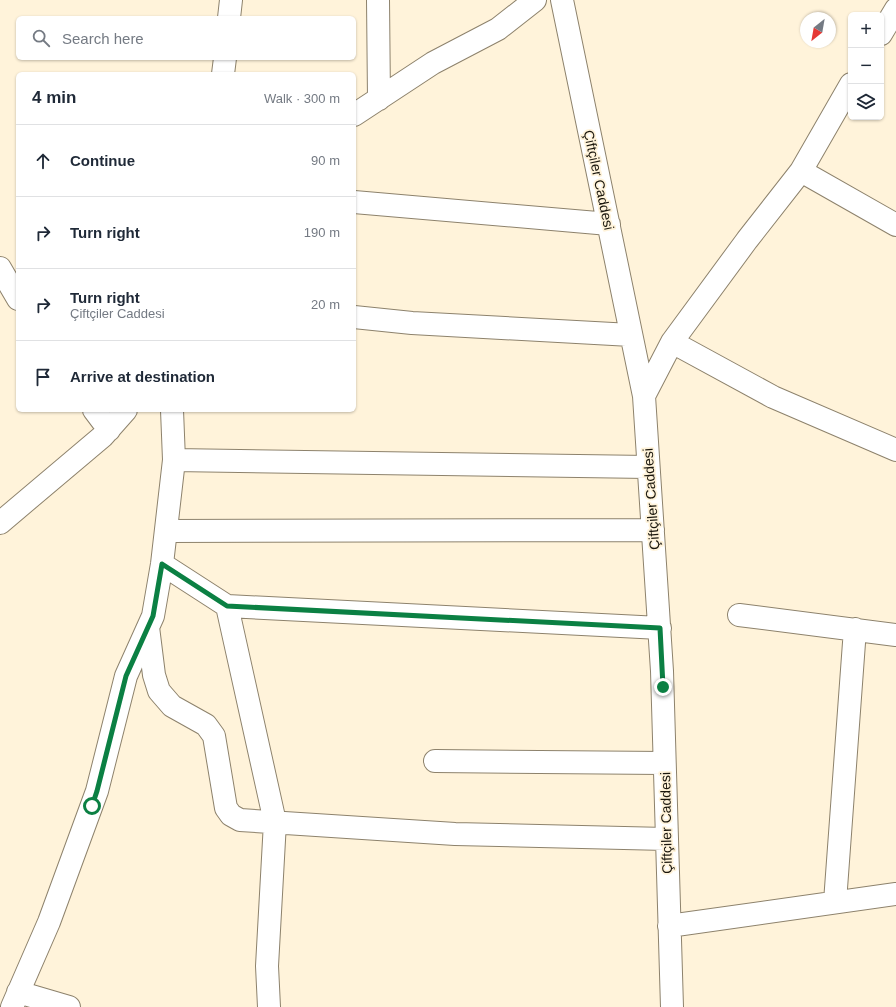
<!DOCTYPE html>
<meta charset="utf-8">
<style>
:root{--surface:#fff;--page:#f6f6f7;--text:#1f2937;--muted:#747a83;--line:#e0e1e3}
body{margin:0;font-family:Helvetica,sans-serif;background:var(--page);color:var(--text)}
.controls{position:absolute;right:12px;top:12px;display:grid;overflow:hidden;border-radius:6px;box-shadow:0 1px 3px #0004}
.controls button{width:36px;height:36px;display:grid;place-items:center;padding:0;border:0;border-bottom:1px solid var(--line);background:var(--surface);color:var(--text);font:20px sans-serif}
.compass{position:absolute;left:800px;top:12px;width:36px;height:36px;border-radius:50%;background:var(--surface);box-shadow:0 1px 3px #0004;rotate:211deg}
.stop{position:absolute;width:12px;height:12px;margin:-9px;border:3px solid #0b8043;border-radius:50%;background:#fff}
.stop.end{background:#0b8043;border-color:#fff;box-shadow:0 1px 4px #0008}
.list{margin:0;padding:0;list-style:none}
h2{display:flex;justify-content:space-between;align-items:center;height:52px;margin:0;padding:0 16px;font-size:17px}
h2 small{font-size:13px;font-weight:400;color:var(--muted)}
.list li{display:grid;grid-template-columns:26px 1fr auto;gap:12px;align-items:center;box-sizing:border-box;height:72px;padding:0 16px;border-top:1px solid var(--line)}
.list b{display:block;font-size:15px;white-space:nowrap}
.list p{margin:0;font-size:13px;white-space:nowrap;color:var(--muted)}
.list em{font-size:13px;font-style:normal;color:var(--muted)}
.icon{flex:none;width:22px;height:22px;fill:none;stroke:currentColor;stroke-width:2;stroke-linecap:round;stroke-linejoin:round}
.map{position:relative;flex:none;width:896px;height:1007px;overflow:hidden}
.search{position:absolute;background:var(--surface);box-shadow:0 1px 3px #0004;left:16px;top:16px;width:340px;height:44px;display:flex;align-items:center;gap:10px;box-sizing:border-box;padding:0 14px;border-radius:6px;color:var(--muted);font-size:15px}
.panel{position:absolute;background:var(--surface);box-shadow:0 1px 3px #0004;left:16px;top:72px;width:340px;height:340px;border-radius:6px}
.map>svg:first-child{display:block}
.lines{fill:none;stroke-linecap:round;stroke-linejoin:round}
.minor-casing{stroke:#8d826c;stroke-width:24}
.minor{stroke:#fff;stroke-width:22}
.route{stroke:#0b8043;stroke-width:5}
.labels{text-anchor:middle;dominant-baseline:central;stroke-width:3.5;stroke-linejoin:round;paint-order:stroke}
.street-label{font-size:14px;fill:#1a160d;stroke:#fff3da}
</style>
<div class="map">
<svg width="896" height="1007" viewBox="0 0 896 1007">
<rect width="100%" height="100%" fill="#fff3da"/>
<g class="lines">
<defs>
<path id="minor" d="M378,0L379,99
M562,0L644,396L662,671L672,1007
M229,18L231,0
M881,34L896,9
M223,74L225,58
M354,115L433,63L498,29L535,0
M801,171L896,225
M354,202L609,224
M0,268L18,299
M354,317L412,323L631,335
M672,342L773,397L896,450
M644,396L672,342L747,240L801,171L851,84
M94,410L109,430
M172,410L174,460L648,467
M0,523L103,436L126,410
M166,531L653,530
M162,564L227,606L275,822L267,966L269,1007
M227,606L660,628
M739,615L896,635
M148,627L154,675L159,691L172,706L206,725L214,736L226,808L231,815L240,820L455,834L666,839
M435,761L664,763
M835,902L855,629
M669,926L896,894
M18,992L69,1007
M12,1007L49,922L97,791L126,676L153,616L162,564L174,460"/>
</defs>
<use href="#minor" class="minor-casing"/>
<use href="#minor" class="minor"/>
</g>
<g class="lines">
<path class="route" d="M92,806L97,791L126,676L153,616L162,564L227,606L660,628L663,687"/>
</g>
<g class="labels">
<g class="street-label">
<text transform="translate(599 180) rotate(78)">Çiftçiler Caddesi</text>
<text transform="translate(651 499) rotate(-94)">Çiftçiler Caddesi</text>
<text transform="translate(666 823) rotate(-91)">Çiftçiler Caddesi</text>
</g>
</g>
</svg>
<div class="controls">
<button>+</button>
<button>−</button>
<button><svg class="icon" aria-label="layers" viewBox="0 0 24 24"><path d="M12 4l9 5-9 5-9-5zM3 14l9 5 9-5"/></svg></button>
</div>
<svg class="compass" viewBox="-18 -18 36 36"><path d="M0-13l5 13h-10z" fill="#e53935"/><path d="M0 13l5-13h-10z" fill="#747a83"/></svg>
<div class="stop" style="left:92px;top:806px"></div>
<div class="stop end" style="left:663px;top:687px"></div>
<div class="search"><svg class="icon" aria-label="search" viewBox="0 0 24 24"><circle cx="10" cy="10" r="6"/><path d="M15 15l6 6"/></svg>Search here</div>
<section class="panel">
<h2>4 min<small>Walk · 300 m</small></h2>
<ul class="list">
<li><svg class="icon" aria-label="ahead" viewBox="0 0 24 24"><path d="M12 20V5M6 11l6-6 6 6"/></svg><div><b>Continue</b></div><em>90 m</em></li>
<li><svg class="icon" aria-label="right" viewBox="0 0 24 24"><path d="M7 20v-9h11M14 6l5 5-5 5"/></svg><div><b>Turn right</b></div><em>190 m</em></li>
<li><svg class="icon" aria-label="right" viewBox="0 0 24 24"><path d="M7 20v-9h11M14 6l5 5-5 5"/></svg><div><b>Turn right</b><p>Çiftçiler Caddesi</p></div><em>20 m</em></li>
<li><svg class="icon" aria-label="arrive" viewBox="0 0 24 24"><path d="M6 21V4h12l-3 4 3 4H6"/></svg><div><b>Arrive at destination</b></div></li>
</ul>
</section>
</div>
